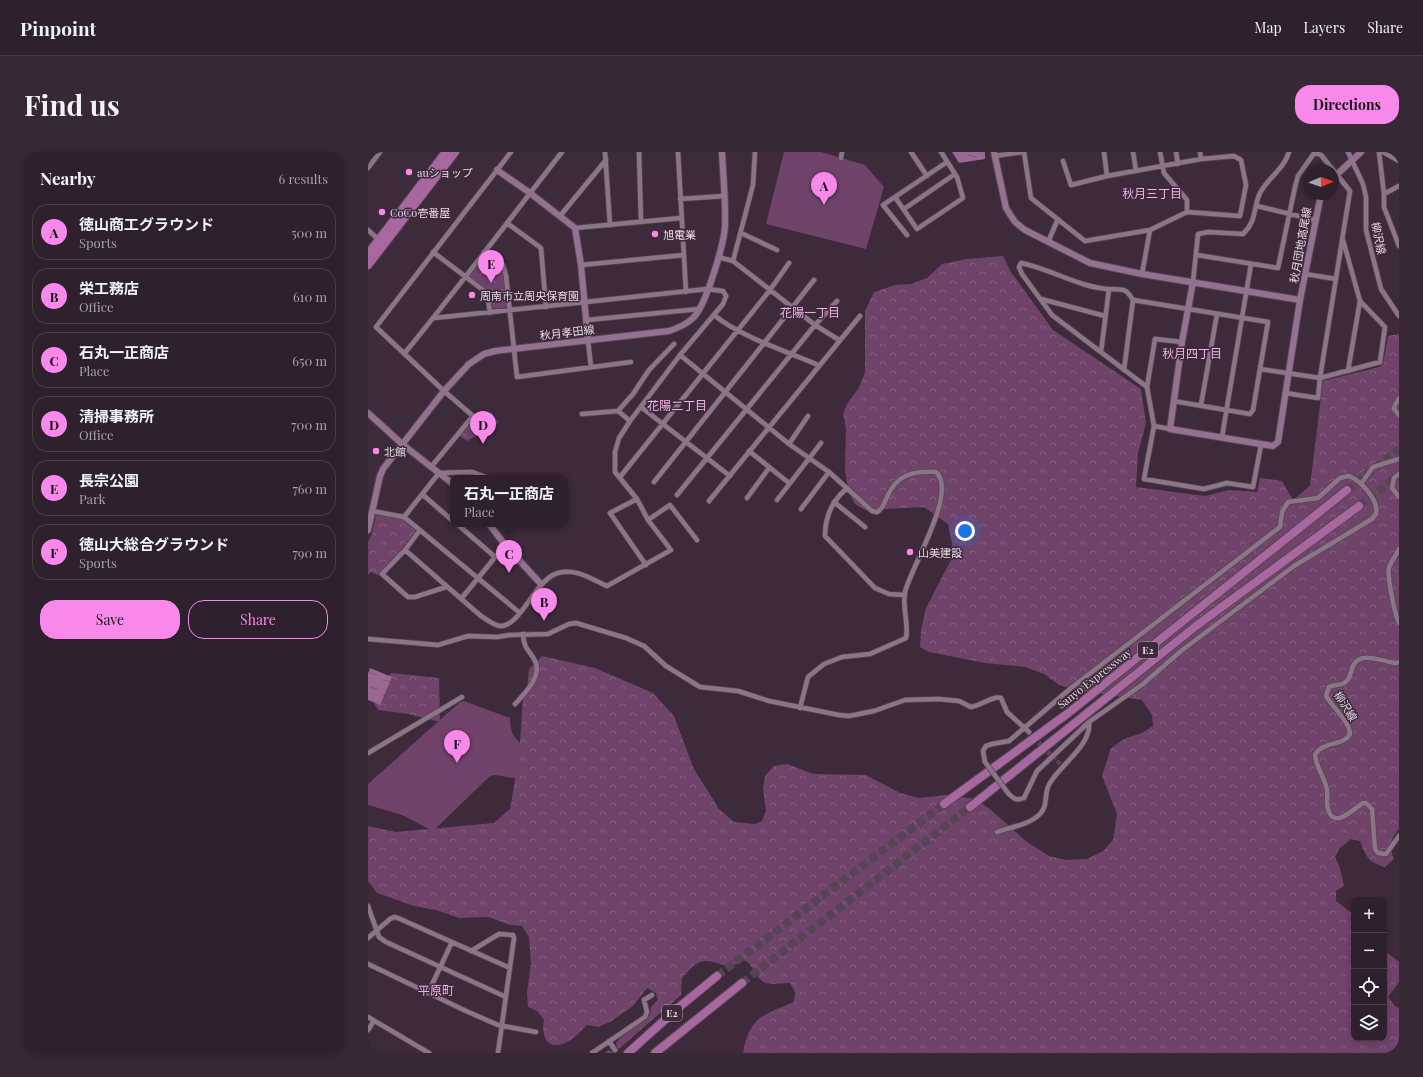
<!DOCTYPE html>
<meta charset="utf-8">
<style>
:root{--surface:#2e202c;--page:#362834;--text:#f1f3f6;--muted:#a7a3a9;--line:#493e48;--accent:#f888ea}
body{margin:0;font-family:"Playfair Display","Noto Sans JP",serif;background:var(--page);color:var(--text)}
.controls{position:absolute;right:12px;bottom:12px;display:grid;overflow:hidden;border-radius:8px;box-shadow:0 2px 6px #0003}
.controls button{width:36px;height:36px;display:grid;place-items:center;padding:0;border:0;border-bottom:1px solid var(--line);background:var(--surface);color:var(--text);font:20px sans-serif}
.compass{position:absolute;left:935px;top:12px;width:36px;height:36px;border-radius:50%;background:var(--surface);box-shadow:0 2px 6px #0003;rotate:88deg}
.you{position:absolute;left:597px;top:379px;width:14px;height:14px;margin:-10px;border:3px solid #fff;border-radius:50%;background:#1a73e8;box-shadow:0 0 0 6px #1a73e833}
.badge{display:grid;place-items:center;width:26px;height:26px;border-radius:50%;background:var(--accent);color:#111;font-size:13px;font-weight:700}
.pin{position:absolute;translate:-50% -33px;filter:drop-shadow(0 1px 2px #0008)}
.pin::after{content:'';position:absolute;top:21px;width:14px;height:12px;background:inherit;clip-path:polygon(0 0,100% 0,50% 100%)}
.popup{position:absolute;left:82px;top:323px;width:118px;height:52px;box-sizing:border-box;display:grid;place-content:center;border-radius:8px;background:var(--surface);filter:drop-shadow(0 1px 3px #0005);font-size:13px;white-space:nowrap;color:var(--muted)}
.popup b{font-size:15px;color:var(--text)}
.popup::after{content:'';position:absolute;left:50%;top:100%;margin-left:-8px;border:8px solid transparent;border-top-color:var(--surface)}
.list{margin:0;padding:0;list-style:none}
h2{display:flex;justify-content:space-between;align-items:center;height:52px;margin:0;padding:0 16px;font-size:17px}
h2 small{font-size:13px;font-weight:400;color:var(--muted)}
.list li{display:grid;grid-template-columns:26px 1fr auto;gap:12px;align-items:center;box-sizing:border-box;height:56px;margin:0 8px 8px;padding:0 8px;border:1px solid var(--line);border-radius:16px}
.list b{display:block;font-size:15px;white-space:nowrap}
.list p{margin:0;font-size:13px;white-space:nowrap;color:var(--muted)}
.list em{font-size:13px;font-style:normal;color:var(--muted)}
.actions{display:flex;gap:8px;padding:12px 16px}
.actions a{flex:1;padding:9px 0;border:1px solid var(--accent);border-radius:16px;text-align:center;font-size:14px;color:var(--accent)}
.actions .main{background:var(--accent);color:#111}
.icon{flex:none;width:22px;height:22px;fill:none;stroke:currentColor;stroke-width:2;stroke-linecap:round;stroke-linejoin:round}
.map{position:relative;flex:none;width:1031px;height:901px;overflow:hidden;border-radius:16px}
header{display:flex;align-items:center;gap:24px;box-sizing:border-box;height:56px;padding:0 20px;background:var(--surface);border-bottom:1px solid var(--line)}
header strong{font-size:19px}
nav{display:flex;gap:22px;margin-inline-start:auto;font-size:14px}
.intro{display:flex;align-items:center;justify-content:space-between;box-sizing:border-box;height:96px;padding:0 24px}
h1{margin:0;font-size:28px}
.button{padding:10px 18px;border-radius:16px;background:var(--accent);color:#111;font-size:14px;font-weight:700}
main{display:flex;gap:24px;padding:0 24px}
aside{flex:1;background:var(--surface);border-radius:16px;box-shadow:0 2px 6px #0003}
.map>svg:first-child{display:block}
.grass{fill:#70436a}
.forest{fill:url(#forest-crowns)}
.water{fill:url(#water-ripples)}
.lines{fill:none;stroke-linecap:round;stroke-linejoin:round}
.street-tunnel{stroke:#564454;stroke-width:4.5;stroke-dasharray:4.5 2;stroke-linecap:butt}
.highway-tunnel{stroke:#564454;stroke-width:8;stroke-dasharray:8 4;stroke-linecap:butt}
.street-casing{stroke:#564654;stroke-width:6}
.secondary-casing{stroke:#564654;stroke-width:8}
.highway-casing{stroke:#564654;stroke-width:10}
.street{stroke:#8b7587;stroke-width:4.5}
.secondary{stroke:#94718e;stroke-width:6}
.highway{stroke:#a8679f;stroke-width:8}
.street-bridge-casing{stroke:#564654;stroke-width:6;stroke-linecap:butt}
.street-bridge{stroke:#8b7587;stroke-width:4.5}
.poi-dot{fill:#f888ea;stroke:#3d2a3b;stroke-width:1.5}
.labels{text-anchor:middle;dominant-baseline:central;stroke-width:3;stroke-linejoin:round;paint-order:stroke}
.shield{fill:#3d2a3b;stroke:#b3a4b1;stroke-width:1}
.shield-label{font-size:10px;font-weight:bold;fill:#e6d9e3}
.poi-label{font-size:11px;fill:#e6d9e3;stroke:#3d2a3b;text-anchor:start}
.street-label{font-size:11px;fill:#e6d9e3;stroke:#3d2a3b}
.neighbourhood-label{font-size:12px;fill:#f1b2e7;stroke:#3d2a3b}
</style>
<header>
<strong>Pinpoint</strong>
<nav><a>Map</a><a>Layers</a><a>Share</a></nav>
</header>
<div class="intro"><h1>Find us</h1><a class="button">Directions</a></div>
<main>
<aside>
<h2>Nearby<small>6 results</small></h2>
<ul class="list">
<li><span class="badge">A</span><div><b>徳山商工グラウンド</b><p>Sports</p></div><em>500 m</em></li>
<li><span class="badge">B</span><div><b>栄工務店</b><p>Office</p></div><em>610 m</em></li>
<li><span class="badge">C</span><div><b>石丸一正商店</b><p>Place</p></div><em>650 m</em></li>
<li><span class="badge">D</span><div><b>清掃事務所</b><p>Office</p></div><em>700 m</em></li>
<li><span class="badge">E</span><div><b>長宗公園</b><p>Park</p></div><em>760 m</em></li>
<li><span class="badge">F</span><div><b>徳山大総合グラウンド</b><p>Sports</p></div><em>790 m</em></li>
</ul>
<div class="actions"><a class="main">Save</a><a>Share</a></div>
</aside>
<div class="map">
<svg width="1031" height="901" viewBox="0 0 1031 901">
<defs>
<pattern id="forest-crowns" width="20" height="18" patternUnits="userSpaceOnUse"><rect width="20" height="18" fill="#70436a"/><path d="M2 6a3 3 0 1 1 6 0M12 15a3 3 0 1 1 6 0" fill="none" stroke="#845e7f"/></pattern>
<pattern id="water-ripples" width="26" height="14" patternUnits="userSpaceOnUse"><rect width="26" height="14" fill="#9a6893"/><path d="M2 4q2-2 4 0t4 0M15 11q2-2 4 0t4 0" fill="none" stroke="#785873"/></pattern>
</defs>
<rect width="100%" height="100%" fill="#3d2a3b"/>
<path class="grass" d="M416,0H453L497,13L516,35L498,97L398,72Z
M96,549L142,566C142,578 145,586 155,593L150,627L127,623L122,624L65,679L34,663L0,653V632L92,550Z"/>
<path class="forest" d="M117,103L133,114L136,121L139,156L123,157L122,141L100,123Z
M635,104L643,120L685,178L773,237L778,271L770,301L768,335L837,344L861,338L889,340L892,326L914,329L925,348L942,334L955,229L1011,215L1015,212L1020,184L1031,182V677C1022,688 1020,694 1026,707L1017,715C1001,710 998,706 992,689L983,687L972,696L967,705L972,716L976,734L968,739V749L982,760L986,761V886H1016V798L1031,810V830L1020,845L1028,855L1031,856V901H375C382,864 395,863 426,850L427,840L422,831C415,831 405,833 398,831C388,828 386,813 376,808C354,823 348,803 330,811C324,814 318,822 314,826L313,843L246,901H237L240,898L245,900L249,897L248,891L253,885L273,871L282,863L283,855L290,848L288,841L279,836L265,854L242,870L230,875L219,873C213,879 205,888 197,891C178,899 173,882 176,868L169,859L160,855L159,840L163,811L161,785L154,774L142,773L120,765L91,766L68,758L46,754L9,741L0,729V674L28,680L126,671L142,657L151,605L155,546L159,536L161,517L174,504L227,516L285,541L306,564L326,617L351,657L366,670L387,672L394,669L398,659L395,636L397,624L406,614L419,612L445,622L498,623L532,641L551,646L579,643L607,647L623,658L659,690L681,704L698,708L719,707L735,699L745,688L749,662L734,624L743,596L756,587L774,581L785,574L784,563L774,548L712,539L691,533L676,522L657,515L617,511L561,500L552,495L553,478L558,456L583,408L584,391L580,372L556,355L497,358L487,352L480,338L477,317L478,276L475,262L479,252L490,237L497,221V159L506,140L527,133L543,132L559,126L574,112L599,107Z
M123,260L131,271L99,289L91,283L107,263L111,267Z
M8,363L35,367L48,379L12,424L3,420L0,423V390L4,382Z
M24,521L71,526L72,570L40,562L10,558L3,546L10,530Z"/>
<path class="water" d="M584,0H617V7L591,11Z
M2,516L24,525L12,553L0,548V522Z"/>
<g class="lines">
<path class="street-tunnel" d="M666,586L693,613"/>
<path class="highway-tunnel" d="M979,338L1031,297
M991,354L1030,324
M349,824L576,652
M374,831L602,655"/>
<defs>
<path id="street" d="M237,0L242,73
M271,0L273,69
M310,0L318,140
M543,0L559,24
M656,0L663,46L717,89L782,78L819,60L872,64L878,33L873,8L866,4L833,7L739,24L703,33L695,9
M736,0L739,24
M765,0L768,19
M792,0L796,21L819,48V60
M808,0L810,12
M832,0L833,7
M980,0L995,32L998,45V78L1013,137L1031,164
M1011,0L1016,42V55L1031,94
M1015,0L1031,9
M627,4L654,0
M473,6L474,0
M0,16L12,0
M1016,42L1031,34
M527,45L549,77L595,46L589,25L573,0
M312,47L356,44
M889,54L947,68
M536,57L587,22
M192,64L238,8
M139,71L173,96L178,155
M207,76L313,66
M0,78L11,88
M373,81L409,98
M539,83L515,53L579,10
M680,90L690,67
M65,100L119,141L122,161
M116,100L135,113L138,124L149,225L263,210
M829,103L910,116L927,35L930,24L947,0
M350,105L365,109L447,173L471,188
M365,109L385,33L387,0
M213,113L316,103
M774,122L782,78
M937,122L968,127
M825,130L830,82L840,80L875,82C889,69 885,56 892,41C900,26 916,17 921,0
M673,147L737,164
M765,148L900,170L885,258L882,262L805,249
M346,163C371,184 420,200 450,213
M219,168L331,157
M220,188L223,215
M814,190L787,187L779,235L786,274L776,327L836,337L859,331L885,335L893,293
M733,200L741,137
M36,202C90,136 141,68 194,0
M312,203L421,292L461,320L504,359L509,360C515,357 516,351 519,345C529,322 545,319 568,320C590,340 543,415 537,440C534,456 541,472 538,486L502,502L474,505L456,512L440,525L432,556
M892,217L952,226L1012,210L1017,175L992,149L975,88
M756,218L765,148C757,134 753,138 739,137C708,134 683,117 653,111L651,115L654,122L684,163L779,235
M980,219L992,149
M917,241L950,246L952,226L982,39L953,3L946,0
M1031,246L1027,253L1026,257L1031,263
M833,253L849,162
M273,255L362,324
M250,259L265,242L281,218L306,192
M214,262L250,259L262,269
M786,274L802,277
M854,285L883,112
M421,292L440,264
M381,299L421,331
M63,315L105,264L76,239L8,175L143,0
M1031,322L1026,326L1024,336L1031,345
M252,325L402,138L421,111
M286,330L446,128
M993,332L1005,315L1031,307
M478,337C463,350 457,365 457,384L507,436L521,442L537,443
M55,343L85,369
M309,343L447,173L469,149
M379,346L401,316
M269,347L242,361L278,413
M409,348L453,291
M341,349L492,164
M466,350L497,375
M433,357L461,320
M4,359L36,365L152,461
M36,365L71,321L104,320L121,326
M280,368L302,353L329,388
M89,372L126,404
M52,378L37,398L14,422L40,445H47L78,435
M1031,397C1028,404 1023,409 1021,416C1019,424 1027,464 1031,471
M37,398L113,464C118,467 125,473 132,474C153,475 167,427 190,421C209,416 223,427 239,434L303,398L280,368L269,347L247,320V300L251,286L262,269L312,203L355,152L358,144L355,139L339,137L66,166
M93,447L137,393
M0,487L70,493L100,484L129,485L142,483L180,482L201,472L208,471L258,486L276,494L298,514L332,535L370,539L401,549L471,563L481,564L506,559L537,548L570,547L591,549L603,555C612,554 626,543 633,546L639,560L661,580
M1031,510L1028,511C1015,510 992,498 985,514C982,521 983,527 976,531C972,534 966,532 961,535L958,544C965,556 981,568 982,582C975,595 955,588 947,603C948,616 957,625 959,638C960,644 958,651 960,657C966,679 986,656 995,651H998L1004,657L1007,697L1010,701L1018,702L1031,684
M147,552C156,542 173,526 168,511C163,498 156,500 155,482
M0,601L94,545
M617,610L615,599L618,594L624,592L641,589L703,536L912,375L914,360L920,350L950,346L972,326L981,324C993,329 1011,348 1008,362L1004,367L926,414L813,499L775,532L721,570C724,593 692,613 682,631C675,641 681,653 672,662C661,673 643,675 629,680
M640,641C646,647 648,649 656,646L669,619L721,570
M0,754L11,785L18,790L138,845
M0,786L22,767L26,765L30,766L142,816
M103,799L131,782L145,783L146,786L130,901
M0,812L98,859L130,873L168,880
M60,841L84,790
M0,865L61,901
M0,878L6,869
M241,889L247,898
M224,901L277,865L279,860L276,848L284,843"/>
<path id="secondary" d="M626,0L638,56L647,70L657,78L722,111L774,122L932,148
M129,18L162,41L207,76L213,113L220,188
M965,26L993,0
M825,130L814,190L802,277L905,294L910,290L932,148L953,42
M0,261L34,292L85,332
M121,372L137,393L173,432
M0,378L12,324L15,317L76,239L101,212L116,202L127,199L301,179C310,176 318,173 325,166C338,154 356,92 357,74C358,49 355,24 354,0"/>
<path id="highway" d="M0,102L78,0
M0,113L87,0
M576,652L699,562L979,338
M602,655L828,474L991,354
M260,901L310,856L349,824
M287,901L374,831"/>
</defs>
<use href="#street" class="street-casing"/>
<use href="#secondary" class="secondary-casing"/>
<use href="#highway" class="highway-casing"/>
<use href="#street" class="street"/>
<use href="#secondary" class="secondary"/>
<use href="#highway" class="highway"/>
<defs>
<path id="street-bridge" d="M617,610L640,641"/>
</defs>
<use href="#street-bridge" class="street-bridge-casing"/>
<use href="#street-bridge" class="street-bridge"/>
</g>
<g class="poi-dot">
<circle cx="41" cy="20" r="4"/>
<circle cx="14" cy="60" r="4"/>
<circle cx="287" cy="82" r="4"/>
<circle cx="104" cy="143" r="4"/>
<circle cx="8" cy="299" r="4"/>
<circle cx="542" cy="400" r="4"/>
</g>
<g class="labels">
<g class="shield">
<rect x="770" y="490" width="20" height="16" rx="3"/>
<rect x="294" y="853" width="20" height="16" rx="3"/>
</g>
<g class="shield-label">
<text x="780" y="498">E2</text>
<text x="304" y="861">E2</text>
</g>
<g class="poi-label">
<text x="49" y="20">auショップ</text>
<text x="22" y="60">CoCo壱番屋</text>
<text x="295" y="82">旭電業</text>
<text x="112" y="143">周南市立周央保育園</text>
<text x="16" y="299">北館</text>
<text x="550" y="400">山美建設</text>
</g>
<g class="street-label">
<text transform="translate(1011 86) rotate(79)">柳沢線</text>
<text transform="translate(932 93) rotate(-80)">秋月団地高尾線</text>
<text transform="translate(199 180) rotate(-7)">秋月孝田線</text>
<text transform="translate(726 526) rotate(-38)">Sanyo Expressway</text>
<text transform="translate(978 554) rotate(58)">柳沢線</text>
</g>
<g class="neighbourhood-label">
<text x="784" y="41">秋月三丁目</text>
<text x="442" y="160">花陽一丁目</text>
<text x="824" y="201">秋月四丁目</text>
<text x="309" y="253">花陽二丁目</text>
<text x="68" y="838">平原町</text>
</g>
</g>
</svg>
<div class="controls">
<button>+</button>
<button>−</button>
<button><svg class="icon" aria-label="locate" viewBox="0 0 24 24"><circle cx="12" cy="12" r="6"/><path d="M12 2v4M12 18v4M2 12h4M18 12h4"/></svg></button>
<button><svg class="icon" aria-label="layers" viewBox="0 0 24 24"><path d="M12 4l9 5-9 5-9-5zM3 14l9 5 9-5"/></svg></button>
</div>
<svg class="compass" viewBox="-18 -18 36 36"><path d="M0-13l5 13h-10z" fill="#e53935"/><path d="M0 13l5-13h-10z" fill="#a7a3a9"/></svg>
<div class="you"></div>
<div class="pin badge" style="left:456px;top:53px">A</div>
<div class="pin badge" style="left:176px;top:469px">B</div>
<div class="pin badge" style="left:141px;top:421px">C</div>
<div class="popup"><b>石丸一正商店</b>Place</div>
<div class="pin badge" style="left:115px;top:292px">D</div>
<div class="pin badge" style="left:123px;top:131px">E</div>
<div class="pin badge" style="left:89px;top:611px">F</div>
</div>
</main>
